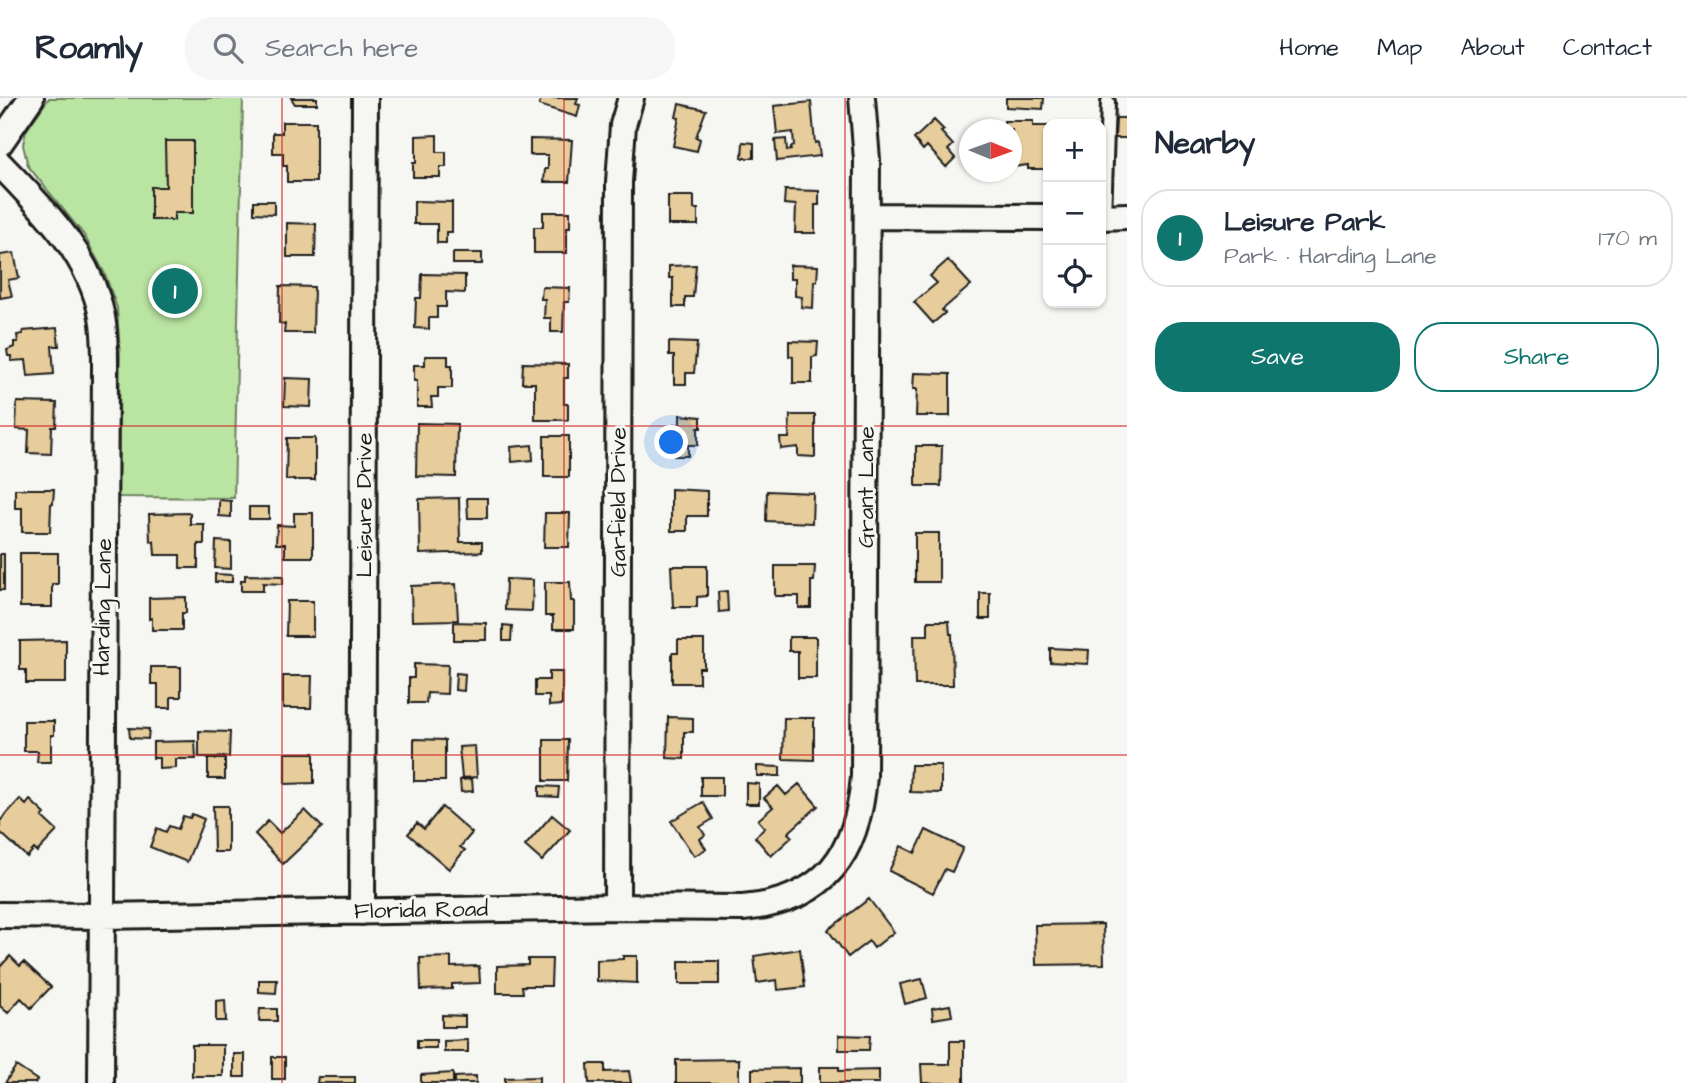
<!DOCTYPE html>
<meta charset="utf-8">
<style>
:root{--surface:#fff;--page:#f6f6f7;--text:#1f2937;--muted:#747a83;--line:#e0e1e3;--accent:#0f766e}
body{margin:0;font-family:"Architects Daughter",sans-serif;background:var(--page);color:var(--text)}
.controls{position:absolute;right:21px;top:21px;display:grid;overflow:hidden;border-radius:14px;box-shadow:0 2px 5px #0004}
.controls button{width:63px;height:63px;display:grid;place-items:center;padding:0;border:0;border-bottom:2px solid var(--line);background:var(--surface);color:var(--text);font:35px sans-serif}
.compass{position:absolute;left:959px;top:21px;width:63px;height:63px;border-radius:50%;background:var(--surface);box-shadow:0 2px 5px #0004;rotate:91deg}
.you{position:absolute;left:672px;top:345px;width:24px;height:24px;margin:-18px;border:5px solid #fff;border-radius:50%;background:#1a73e8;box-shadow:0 0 0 10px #1a73e833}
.badge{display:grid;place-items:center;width:46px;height:46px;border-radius:50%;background:var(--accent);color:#fff;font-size:23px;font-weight:700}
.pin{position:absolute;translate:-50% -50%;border:4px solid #fff;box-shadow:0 2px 7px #0006}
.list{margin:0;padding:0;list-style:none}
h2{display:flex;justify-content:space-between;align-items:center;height:91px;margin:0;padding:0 28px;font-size:30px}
h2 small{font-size:23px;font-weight:400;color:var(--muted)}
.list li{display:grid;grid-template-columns:46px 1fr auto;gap:21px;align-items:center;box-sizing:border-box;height:98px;margin:0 14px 14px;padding:0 14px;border:2px solid var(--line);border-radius:28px}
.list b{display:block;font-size:26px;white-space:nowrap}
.list p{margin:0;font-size:23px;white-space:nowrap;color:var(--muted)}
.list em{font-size:23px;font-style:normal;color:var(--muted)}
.actions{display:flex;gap:14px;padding:21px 28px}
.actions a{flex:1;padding:16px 0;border:2px solid var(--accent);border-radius:28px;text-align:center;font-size:24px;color:var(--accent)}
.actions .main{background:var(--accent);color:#fff}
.icon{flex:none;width:38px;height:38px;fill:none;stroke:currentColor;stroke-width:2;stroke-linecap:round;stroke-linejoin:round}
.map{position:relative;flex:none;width:1127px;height:985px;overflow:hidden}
header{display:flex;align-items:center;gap:42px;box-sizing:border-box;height:98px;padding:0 35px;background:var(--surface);border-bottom:2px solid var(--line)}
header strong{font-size:33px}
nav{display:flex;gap:38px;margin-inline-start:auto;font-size:24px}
.search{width:490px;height:63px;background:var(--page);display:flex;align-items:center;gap:18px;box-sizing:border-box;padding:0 24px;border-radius:28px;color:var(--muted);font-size:26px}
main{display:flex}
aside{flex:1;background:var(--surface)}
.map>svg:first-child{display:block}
.green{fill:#bae4a1;stroke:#6b805e;stroke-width:2}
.building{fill:#e7cd9c;stroke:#1c1c1c;stroke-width:2}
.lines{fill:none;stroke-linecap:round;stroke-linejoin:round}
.lane-casing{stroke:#1c1c1c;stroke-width:18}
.street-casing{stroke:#1c1c1c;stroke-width:30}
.lane{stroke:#f6f6f2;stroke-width:12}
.street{stroke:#f6f6f2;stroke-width:24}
.grid{fill:none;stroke:#d62828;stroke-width:2;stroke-opacity:0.55}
.labels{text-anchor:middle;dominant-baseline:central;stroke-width:6;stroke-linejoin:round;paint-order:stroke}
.street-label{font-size:23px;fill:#1c1c1c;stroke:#f6f6f2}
</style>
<header>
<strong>Roamly</strong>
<div class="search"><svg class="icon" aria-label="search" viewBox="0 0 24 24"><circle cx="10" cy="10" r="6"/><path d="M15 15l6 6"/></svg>Search here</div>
<nav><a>Home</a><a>Map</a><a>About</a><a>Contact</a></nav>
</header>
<main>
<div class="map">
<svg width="1127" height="985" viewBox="0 0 1127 985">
<rect width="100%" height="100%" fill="#f6f6f2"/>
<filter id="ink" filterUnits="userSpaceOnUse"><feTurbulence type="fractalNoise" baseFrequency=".0143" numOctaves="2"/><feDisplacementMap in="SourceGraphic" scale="14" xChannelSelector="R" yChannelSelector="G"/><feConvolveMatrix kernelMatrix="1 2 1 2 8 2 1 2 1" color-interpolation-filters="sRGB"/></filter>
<g filter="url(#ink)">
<path class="green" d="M49,0H243L234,400L118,399L120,256L117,210L105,176L84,137L28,68L23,47L26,33Z"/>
<path class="building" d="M291,0H317V6H295Z
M541,0H578L576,6L580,7L577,19L539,7Z
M1006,0H1044L1043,11L1006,9Z
M811,4L815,45L818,44L820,58L777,63L775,42L786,41L787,53L791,52V49L794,48L793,34L777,36L774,8Z
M679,6L706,12L696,39L700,41L697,53L673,48L679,20L676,19Z
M1116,20H1127V40H1115Z
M934,22L944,32L941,34L953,47L948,52L955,60L946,69L927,48L923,52L914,41Z
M1004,23H1033V28H1048V71H1028V67L1012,69V32H1004Z
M282,24H316V84H287V68H283V55H273V35H282Z
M437,37V54H446V69H440V79H413V65H416V38Z
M530,41L572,42L569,84H544L545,71H548V57H530Z
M165,43H193V115H174V122H151V89H166Z
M743,44L754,45V60H742Z
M785,92L819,93V107H815V135H795L796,107L784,106Z
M668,98H694V111H698V127H668Z
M254,103H274V116L254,115Z
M414,103L452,104V134H446V145H437V126H414Z
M543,114H570V129H567V155H534V129H543Z
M287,125L316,126L315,159H287Z
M14,155L19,180L8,182L12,198L0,200V157Z
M453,155H482V166H453Z
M948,162L971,187L942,212L945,215L933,225L914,204L937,185L930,178Z
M696,167L693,199H685V209H673V180H669V168Z
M790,167L818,168L817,183H814L813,210L801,209L802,199L795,198V181H790Z
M422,176L465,177V195L446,194V209H437V220H429V231L415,230L416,200H421Z
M280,188L314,189L313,235H284L285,226L279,225Z
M542,189L570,190L569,204H564L563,234H551V220H544L545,201H541Z
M57,230L59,248H52L54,276L28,278L26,262L11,263V258H8L7,252L14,249V244H18L17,237L23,236V233Z
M789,243L818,244L817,258L812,259V285H793V259L789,258Z
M669,244L697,245L694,275H686V286H674V258H669Z
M425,258H448V267H452V290H438V299H431L432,309H417V283H414V267H425Z
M523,265L568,266V280H564V306H568V322H535V285H522Z
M914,275L950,276V318H916L917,291H913Z
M285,280L312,281L311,309L284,308Z
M17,304L57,305L56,329H52L51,356L28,355L29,332L16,331Z
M680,317L701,319V330H698V347H688V358H674V326L680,327Z
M790,317H815V359L798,358V349L781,351L780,340H789Z
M417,325L457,326L456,379L416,378Z
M544,338H569V379H544Z
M287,340H315V382H286Z
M532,347L533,362L512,364L511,349Z
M916,348H942L941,388H916Z
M15,391H54L53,405L51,406L50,434H22V410H15Z
M671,391L707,393V418H687V433H671Z
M767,393L813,395L812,425L766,423Z
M459,400L460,444H482V454L420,456L419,401Z
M467,400H487V420H468Z
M219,402L231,403V419L219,418Z
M249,409H269V421H249Z
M190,415V426H204V446H198V470H180V457H155L154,443H150L149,416Z
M294,415H313V459H285V446H276L277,427L294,428Z
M545,415H570L569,449H544Z
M915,435H939V484H915Z
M216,443L231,444V471L215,470Z
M20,455H58V486H52V509H20Z
M0,456H4V492H0Z
M671,468H707V498L697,499V509H673Z
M775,468H815L814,483H811V510H799V498H775Z
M215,476L232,477V484H215Z
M245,477L283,478V486L263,485V493H241V482H245Z
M506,481L533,482L532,513L505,512Z
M545,484H570L571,503H574V531H553V518H545Z
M456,486L458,522L412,523L411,488Z
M727,493L728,513L719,514L718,494Z
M980,495H990V521H980Z
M186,499V515H182V532H152V520L149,521V500Z
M287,503H313V538H286Z
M928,523H949L950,536H952L953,587H915L914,537H928Z
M454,524L486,525V542H454Z
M503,527L512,528L511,543H503Z
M789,539H816V580H798V553H789Z
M66,542V585H26V572H20V543Z
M678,542H704V570H699V585H672V555H678Z
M1050,550L1089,552L1088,566L1050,564Z
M414,566L448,567L447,596L427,595L426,605H409V580H414Z
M151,569H181V599H171V610H158V586H151Z
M549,574H562V607L549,608V598H535V582H549Z
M456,575L465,576L464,593L455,592Z
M283,578H312L311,610H283Z
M668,619L693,620V634H684V661L667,660Z
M784,620H814V662L783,661Z
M24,623H54V637H51V664H37L38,653H24Z
M129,630L149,631L148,641L130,640Z
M199,633L230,634L229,659H199Z
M414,641L445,642V683H414Z
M544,642H568L567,683H544Z
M195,643L196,661H176V670L159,671V660H153V644Z
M475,648L477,679L462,680L459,649Z
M285,655H314V685L285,686Z
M208,661H225V681H208Z
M911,667H941V695L910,694Z
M757,668L780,669V678H757Z
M701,679H722V698H701Z
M472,681L473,693L461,694L460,682Z
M746,685L759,686V706H746Z
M799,686L818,708L788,735L792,739L771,758L755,739L765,730L758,722L773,709L764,700L778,688L786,697Z
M539,688L559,689L558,699L539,698Z
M20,701L26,707L30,702L45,716L42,719L57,733L37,754L34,751L27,759L0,734V723Z
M703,704L713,721L700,729L705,737L700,741L706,751L694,758L671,723Z
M213,708H228V754H214Z
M442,709L472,735L460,749L465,752L449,771L408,736L417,725L424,731Z
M305,712L322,729L283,766L255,736L268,723L280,735Z
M192,716L204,721L187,764L150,749L157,730L166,734L169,728L178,731L183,718L190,720Z
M552,717L570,732L542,763L525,748Z
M926,732L963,750L952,774L945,771L933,795L889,773L901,748L915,755Z
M869,801L894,834L874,850L869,843L848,859L828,832Z
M1103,826L1104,866L1036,867L1035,827Z
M800,851L805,889L778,892L777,882L757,885L754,858Z
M10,858L20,868L24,864L51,889L31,910L21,900L8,915L0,908V869Z
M623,858H637V885L597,883V862L623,861Z
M451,859V869L479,868L480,885L452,886V891L421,892L420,860Z
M528,861H552L551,888H522L523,895H497V868L528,867Z
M679,863H719V886H679Z
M922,881L927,900L905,906L900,886Z
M259,882H277L276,895L259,894Z
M225,902L226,923H216V903Z
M950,907L952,918L933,921L932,910Z
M260,911H277V923H259Z
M442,917L465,918V929H442Z
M839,937L870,938L869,952H839Z
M417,942H436V950H417Z
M468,942V954H444V943Z
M950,943H964V985H922L921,966H950Z
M192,947H223V978H192Z
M234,956H245V979H234Z
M272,959H285V981H272Z
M739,961V985H676V962Z
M588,966H605V974L629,973L631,985H589Z
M16,968L37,982L35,985H5Z
M820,969H839V973L879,972V985H820Z
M800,970V985H752V971Z
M453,975V985H421V977Z
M476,978V985H455V979Z
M318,979H355V985H317Z
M539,979V985H505V980Z"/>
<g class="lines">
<defs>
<path id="lane" d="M1104,119L1108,4"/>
<path id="street" d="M0,45L31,0
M0,66C43,111 90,156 102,219C105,235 105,252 105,268L101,985
M867,118L1048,119
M1101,119L1127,118
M617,809L619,84L623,27L631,0
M362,814L365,0
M0,817L100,818L617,809L743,810C825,803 858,756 864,678L867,62L862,0"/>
</defs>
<use href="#lane" class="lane-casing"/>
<use href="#street" class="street-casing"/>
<use href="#lane" class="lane"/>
<use href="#street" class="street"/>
</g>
</g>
<path class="grid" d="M282,0V985M564,0V985M845,0V985M0,328H1127M0,657H1127"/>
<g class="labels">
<g class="street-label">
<text transform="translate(866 389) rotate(-90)">Grant Lane</text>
<text transform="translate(618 404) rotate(-90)">Garfield Drive</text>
<text transform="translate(364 407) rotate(-90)">Leisure Drive</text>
<text transform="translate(103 509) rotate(-89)">Harding Lane</text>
<text transform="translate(421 812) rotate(-1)">Florida Road</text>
</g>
</g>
</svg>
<div class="controls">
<button>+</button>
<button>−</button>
<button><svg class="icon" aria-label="locate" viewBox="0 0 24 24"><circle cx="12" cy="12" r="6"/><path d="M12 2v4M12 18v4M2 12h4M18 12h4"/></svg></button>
</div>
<svg class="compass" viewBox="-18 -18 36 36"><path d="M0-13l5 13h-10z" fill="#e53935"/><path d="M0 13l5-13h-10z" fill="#747a83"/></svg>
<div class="you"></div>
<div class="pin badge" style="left:175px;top:193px">1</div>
</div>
<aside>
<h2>Nearby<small></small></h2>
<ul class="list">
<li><span class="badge">1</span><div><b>Leisure Park</b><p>Park · Harding Lane</p></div><em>170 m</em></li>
</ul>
<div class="actions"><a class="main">Save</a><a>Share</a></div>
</aside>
</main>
